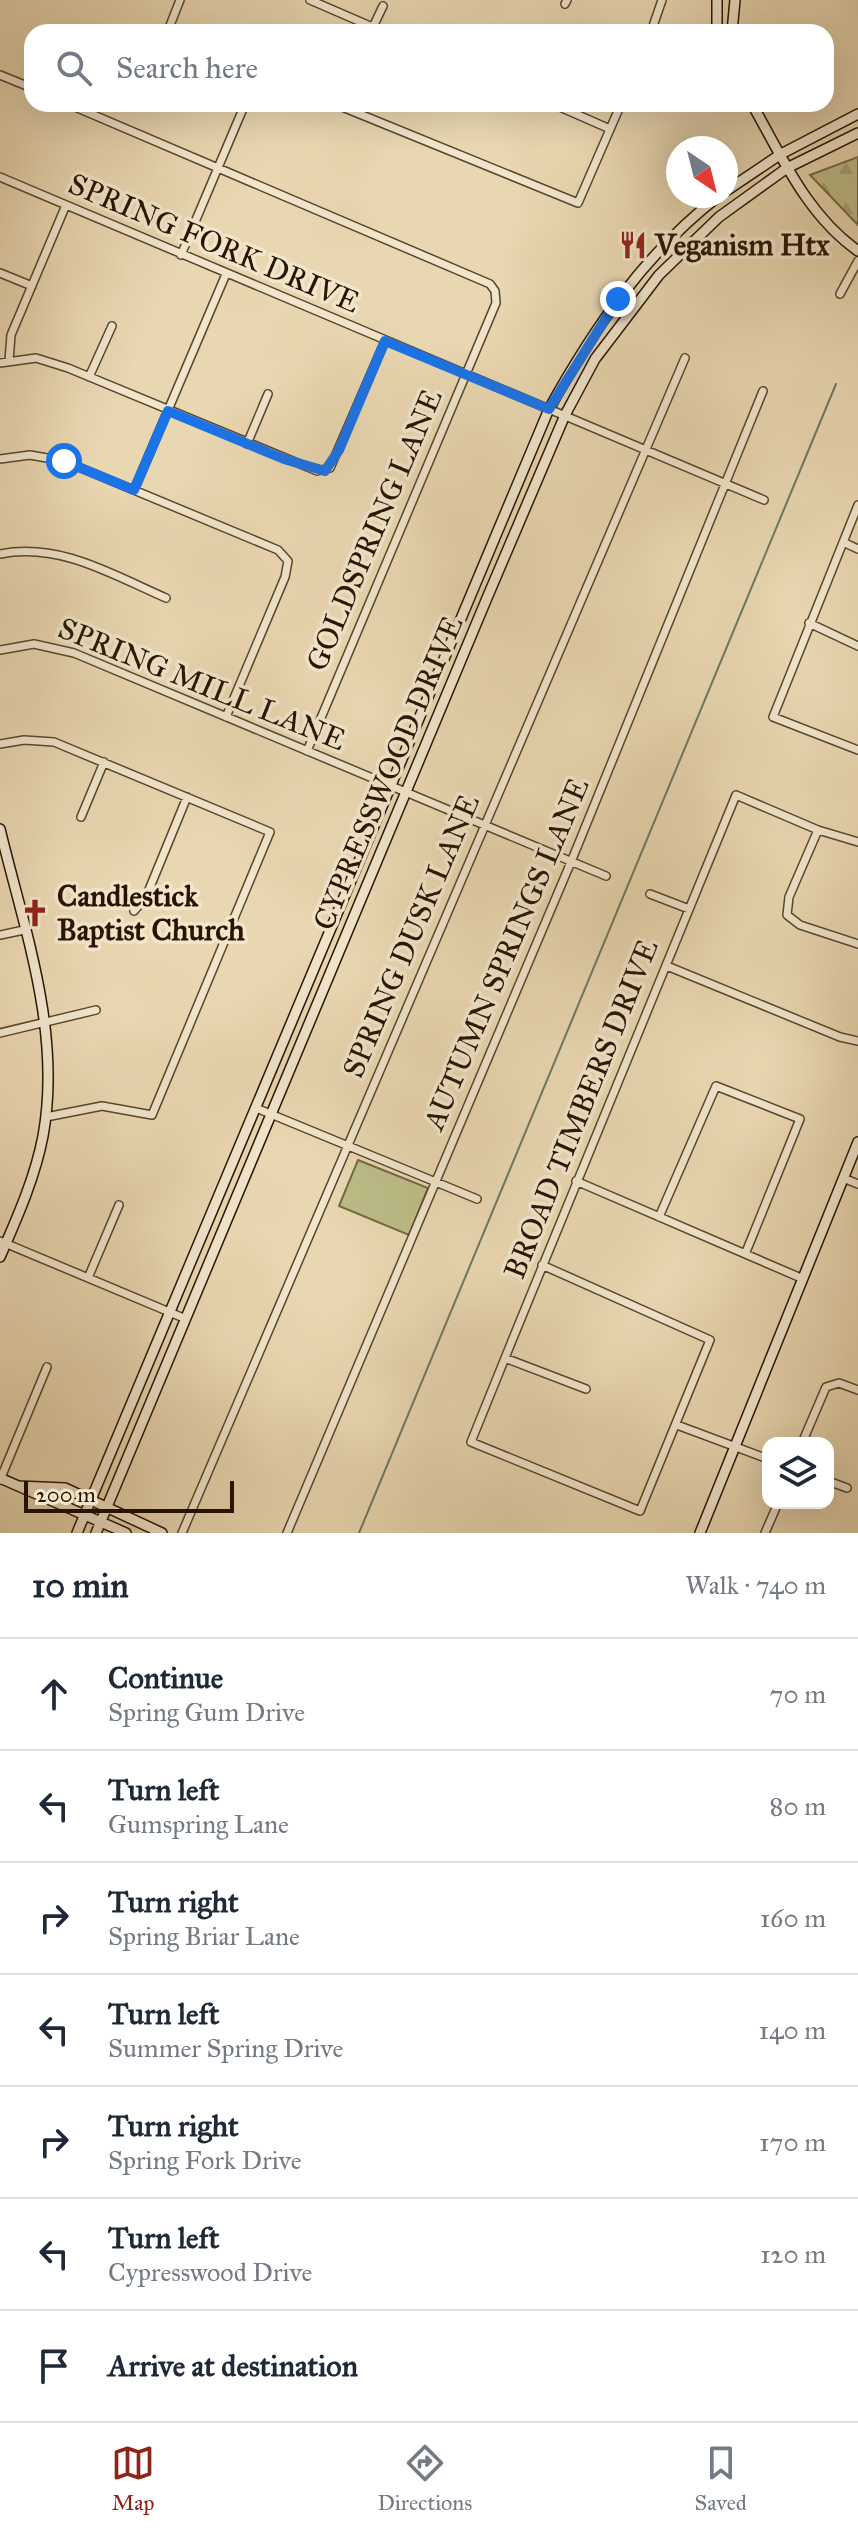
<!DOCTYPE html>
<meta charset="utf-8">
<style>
:root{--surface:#fff;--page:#f6f6f7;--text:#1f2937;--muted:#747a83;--line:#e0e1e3;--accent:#8f2418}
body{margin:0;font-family:"IM FELL Great Primer",serif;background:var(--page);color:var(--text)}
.controls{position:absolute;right:24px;bottom:24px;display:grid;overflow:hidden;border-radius:16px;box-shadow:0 8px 32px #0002}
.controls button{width:72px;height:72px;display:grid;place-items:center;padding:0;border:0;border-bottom:2px solid var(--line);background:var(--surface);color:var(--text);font:40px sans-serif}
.compass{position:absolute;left:666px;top:136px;width:72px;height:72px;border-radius:50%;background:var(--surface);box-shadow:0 8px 32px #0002;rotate:145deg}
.scale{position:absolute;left:24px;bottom:20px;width:210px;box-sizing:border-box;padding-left:8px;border:4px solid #281500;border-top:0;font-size:22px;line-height:28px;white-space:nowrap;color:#281500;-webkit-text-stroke:6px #f1e5cc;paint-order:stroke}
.stop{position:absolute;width:24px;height:24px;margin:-18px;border:6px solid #1a73e8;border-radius:50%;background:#fff}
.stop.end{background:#1a73e8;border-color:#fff;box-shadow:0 2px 8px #0008}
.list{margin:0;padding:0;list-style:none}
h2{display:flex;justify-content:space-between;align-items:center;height:104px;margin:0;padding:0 32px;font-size:34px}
h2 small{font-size:26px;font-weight:400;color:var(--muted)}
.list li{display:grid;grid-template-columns:52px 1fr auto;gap:24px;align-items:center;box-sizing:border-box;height:112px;padding:0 32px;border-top:2px solid var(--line)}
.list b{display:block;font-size:30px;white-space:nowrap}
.list p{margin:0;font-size:26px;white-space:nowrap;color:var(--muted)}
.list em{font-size:26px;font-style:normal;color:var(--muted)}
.icon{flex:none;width:44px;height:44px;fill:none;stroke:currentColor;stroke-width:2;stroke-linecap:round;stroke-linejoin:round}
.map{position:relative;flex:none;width:858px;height:1533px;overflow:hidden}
.search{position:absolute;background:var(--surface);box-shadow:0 8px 32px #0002;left:24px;right:24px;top:24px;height:88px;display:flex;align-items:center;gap:20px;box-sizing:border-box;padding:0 28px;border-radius:24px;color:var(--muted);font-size:30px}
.sheet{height:888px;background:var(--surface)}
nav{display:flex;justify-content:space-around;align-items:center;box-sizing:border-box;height:112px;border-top:2px solid var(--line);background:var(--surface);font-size:22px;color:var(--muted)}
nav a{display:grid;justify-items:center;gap:4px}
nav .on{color:var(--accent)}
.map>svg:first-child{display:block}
.forest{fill:url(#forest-firs);stroke:#726944;stroke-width:2}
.green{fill:#bcbd88;stroke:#726944;stroke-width:2}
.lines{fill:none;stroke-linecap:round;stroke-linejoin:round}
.stream{stroke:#6b7865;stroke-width:2}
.street-casing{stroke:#58462c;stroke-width:10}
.secondary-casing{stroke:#281500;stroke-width:12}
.street{stroke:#f1e5cc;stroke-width:7}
.secondary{stroke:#f1e5cc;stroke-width:9}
.route{stroke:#1a73e8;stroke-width:10}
.labels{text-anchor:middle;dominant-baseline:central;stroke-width:7;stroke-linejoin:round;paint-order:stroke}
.street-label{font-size:30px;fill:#281500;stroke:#f1e5cc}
.poi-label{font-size:30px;font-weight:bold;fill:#281500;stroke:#f1e5cc;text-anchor:start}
</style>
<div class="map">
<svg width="858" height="1533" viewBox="0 0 858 1533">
<defs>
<pattern id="forest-firs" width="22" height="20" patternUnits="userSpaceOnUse" patternTransform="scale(2)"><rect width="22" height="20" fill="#bcbd88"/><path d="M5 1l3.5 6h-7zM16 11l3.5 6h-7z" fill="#a2a274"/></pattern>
</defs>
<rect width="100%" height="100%" fill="#e9d7b1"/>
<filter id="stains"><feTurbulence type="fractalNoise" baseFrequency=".0025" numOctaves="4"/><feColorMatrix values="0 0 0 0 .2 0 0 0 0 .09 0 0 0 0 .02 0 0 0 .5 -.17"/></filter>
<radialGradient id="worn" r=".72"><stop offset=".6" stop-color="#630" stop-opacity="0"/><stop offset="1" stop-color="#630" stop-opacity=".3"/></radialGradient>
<path class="forest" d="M858,157V225L810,175Z"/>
<path class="green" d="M358,1160L428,1188L409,1235L339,1206Z"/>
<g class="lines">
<path class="stream" d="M359,1533L836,384"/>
<defs>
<path id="street" d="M310,0L384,32
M565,4L567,0
M373,27L383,6
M178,32L169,28L180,0
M651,32L662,0
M0,75L32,88
M68,104L490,284L495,291L496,303L307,751
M335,104L578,203L621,104
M553,104L610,129
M0,177L764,500
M181,255L245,104
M0,273L32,286
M840,294L858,261
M9,361L11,335L66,205
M0,363L36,358L68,368L317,471L330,468L385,341
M89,377L112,326
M247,444L268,394
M0,459L30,455L64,461L278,550L288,561L285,577L226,717
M134,490L226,274
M858,505L773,717L858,750
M843,542L858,549
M0,554C60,542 113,575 166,598
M809,623L858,646
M0,650L34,644L74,653L606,876
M0,744L24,740L54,742L270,832L152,1115L102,1106L46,1117
M81,817L104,762
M818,830L789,897L787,915L800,925L858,944
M650,894L689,909
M134,911L146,897L187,797
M0,935L24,930
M667,966L840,1037L858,1041
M0,1033L96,1010
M256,1108L477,1199
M843,1178L858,1184
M576,1181L801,1278
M659,1217L716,1086L800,1119L746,1252
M0,1241L186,1319
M542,1265L710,1340L640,1511L471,1442C558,1226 647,1011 736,795L818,830L858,842
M88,1278L119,1205
M505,1358L586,1389
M677,1425L768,1459
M802,1443L826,1387L839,1383L858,1390
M0,1480L47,1367
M828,1481L847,1488
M182,1533L685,358
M287,1533L571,862L763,391
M765,1533L778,1503"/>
<path id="secondary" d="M717,32V0
M732,32L735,0
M752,104C782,157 807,215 858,251
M726,191L781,154L858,114
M0,829C24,929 62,1032 43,1136C35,1178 17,1218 0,1257
M0,1478L126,1533
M18,1486L65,1488L162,1533
M77,1533L549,409C594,328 645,253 719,196
M96,1533L487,598L565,415L595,359L659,275L719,217L787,168L858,133
M700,1533L858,1142"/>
</defs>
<use href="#street" class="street-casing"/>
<use href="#secondary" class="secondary-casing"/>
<use href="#street" class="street"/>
<use href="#secondary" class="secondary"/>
</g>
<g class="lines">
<path class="route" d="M64,461L134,490L168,411L284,459L325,471L339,450L385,341L549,409L618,299"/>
</g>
<defs>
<symbol id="restaurant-bare" viewBox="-9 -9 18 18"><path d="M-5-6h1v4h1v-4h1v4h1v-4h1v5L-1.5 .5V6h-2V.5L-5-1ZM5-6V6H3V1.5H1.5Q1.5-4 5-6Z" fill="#8f2418" stroke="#f1e5cc" stroke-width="2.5" paint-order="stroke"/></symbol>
<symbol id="church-bare" viewBox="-9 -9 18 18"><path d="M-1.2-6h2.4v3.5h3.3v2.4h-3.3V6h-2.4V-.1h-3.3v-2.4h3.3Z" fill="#8f2418" stroke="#f1e5cc" stroke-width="2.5" paint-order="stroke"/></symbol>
</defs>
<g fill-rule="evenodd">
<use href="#restaurant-bare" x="613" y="225" width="40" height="40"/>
<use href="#church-bare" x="15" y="893" width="40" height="40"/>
</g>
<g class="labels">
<g class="street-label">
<text transform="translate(214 243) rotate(23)">SPRING FORK DRIVE</text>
<text transform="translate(374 530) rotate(-67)">GOLDSPRING LANE</text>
<text transform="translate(202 684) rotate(22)">SPRING MILL LANE</text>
<text transform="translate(388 773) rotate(-67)">CYPRESSWOOD DRIVE</text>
<text transform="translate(411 936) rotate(-67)">SPRING DUSK LANE</text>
<text transform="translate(506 954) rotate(-67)">AUTUMN SPRINGS LANE</text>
<text transform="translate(581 1109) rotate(-68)">BROAD TIMBERS DRIVE</text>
</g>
<g class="poi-label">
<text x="655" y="245">Veganism Htx</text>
<text x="57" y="896">Candlestick<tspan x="57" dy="34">Baptist Church</tspan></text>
</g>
</g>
<rect width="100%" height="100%" filter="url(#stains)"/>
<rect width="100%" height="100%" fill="url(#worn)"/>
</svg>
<div class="controls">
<button><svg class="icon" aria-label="layers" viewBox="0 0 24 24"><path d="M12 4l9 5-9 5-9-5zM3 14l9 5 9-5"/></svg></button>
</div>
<svg class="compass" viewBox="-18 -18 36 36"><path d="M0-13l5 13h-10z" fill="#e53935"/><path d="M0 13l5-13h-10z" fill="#747a83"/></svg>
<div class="scale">200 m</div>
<div class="stop" style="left:64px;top:461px"></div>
<div class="stop end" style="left:618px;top:299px"></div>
<div class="search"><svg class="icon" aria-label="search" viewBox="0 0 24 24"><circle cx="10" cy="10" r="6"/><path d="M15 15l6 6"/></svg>Search here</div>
</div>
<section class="sheet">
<h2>10 min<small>Walk · 740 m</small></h2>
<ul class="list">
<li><svg class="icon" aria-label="ahead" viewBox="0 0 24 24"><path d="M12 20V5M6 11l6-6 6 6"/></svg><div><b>Continue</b><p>Spring Gum Drive</p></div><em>70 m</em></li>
<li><svg class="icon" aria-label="left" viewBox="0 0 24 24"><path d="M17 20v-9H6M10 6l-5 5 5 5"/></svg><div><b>Turn left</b><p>Gumspring Lane</p></div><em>80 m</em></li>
<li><svg class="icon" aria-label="right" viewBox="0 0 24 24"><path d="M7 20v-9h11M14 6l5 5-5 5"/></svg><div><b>Turn right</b><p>Spring Briar Lane</p></div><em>160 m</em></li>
<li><svg class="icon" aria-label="left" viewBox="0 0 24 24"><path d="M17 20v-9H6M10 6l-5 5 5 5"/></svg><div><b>Turn left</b><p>Summer Spring Drive</p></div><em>140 m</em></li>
<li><svg class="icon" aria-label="right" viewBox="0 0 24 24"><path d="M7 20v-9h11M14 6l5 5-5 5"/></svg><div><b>Turn right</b><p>Spring Fork Drive</p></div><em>170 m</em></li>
<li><svg class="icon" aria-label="left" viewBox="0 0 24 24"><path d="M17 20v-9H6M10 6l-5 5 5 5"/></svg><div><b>Turn left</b><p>Cypresswood Drive</p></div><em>120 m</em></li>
<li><svg class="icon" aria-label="arrive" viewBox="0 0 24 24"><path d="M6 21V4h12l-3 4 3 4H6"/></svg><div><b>Arrive at destination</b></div></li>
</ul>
</section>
<nav>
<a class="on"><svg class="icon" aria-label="map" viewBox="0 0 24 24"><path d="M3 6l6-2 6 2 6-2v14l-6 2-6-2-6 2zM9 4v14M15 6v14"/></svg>Map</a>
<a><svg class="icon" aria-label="directions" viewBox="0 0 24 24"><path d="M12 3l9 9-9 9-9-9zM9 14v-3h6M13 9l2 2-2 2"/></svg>Directions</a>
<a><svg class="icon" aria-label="saved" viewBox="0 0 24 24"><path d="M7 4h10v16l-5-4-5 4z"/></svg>Saved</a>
</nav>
